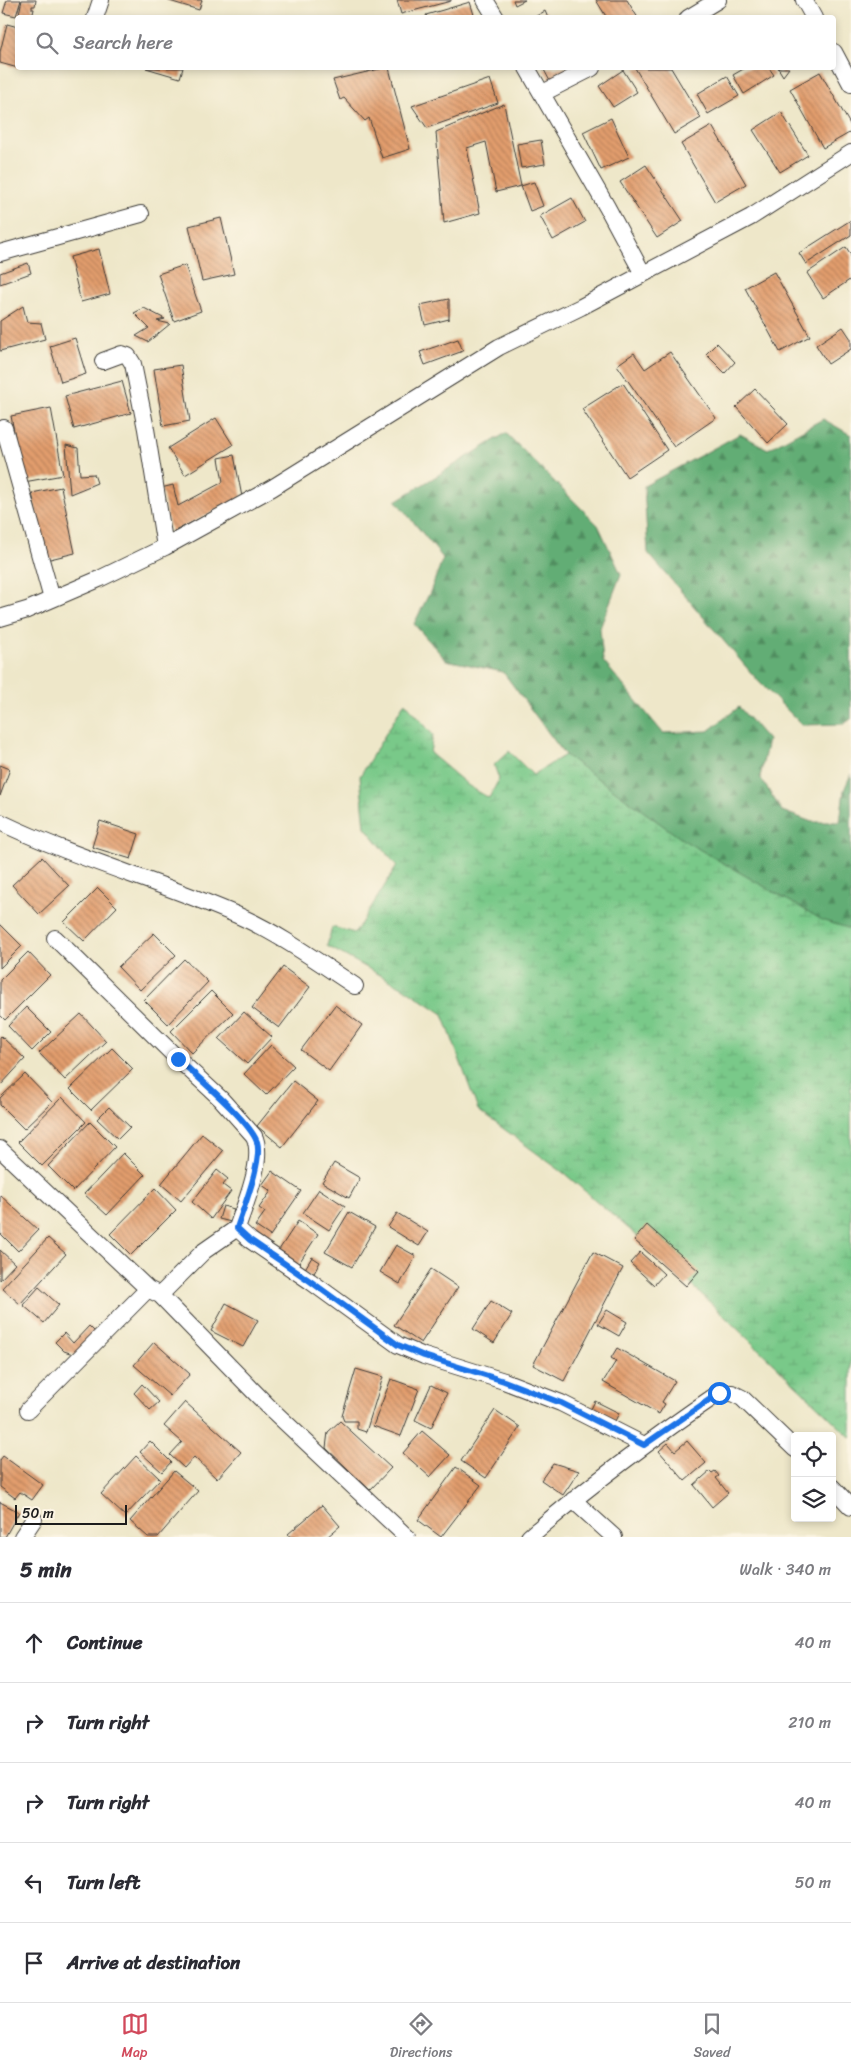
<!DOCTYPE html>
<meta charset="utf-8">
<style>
:root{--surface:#fff;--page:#f7f7f7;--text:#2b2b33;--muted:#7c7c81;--line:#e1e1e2;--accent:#d1495b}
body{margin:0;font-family:Sriracha,sans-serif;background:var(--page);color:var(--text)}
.controls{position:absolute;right:15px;bottom:15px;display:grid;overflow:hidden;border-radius:5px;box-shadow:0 2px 8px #0003}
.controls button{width:45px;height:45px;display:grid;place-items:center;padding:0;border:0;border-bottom:1px solid var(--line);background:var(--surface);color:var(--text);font:25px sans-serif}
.scale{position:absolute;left:15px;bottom:12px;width:112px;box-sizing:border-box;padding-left:5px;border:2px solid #1c1c1c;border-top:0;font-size:14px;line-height:18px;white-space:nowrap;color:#1c1c1c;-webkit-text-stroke:4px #fcf5e5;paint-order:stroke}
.stop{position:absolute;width:15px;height:15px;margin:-11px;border:4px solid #1a73e8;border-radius:50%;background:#fff}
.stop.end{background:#1a73e8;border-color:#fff;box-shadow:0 1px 5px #0008}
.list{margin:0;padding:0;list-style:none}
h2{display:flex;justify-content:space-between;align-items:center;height:65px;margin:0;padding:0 20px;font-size:21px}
h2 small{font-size:16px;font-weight:400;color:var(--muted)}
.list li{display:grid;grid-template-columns:32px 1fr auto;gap:15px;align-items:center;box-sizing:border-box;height:80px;padding:0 20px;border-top:1px solid var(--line)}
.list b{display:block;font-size:19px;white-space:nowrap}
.list em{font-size:16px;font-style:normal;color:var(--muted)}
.icon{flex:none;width:28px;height:28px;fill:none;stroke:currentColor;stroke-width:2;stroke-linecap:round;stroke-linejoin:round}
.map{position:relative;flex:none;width:851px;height:1537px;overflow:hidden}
.search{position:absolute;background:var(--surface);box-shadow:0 2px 8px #0003;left:15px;right:15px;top:15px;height:55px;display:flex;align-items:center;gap:12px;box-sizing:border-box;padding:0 18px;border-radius:5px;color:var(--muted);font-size:19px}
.sheet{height:465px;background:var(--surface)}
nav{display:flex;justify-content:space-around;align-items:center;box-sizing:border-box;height:70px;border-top:1px solid var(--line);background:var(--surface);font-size:14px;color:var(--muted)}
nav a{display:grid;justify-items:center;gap:2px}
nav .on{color:var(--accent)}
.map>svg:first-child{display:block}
.forest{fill:url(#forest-firs);stroke:#3f6448}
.wetland{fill:url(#wetland-marsh);stroke:#4a7252}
.building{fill:url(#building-back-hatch)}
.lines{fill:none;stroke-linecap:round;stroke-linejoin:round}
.street-casing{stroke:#3c3a36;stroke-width:18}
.street{stroke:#fff;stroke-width:16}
.route{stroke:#1a73e8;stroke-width:6}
</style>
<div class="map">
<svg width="851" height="1537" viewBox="0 0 851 1537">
<defs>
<pattern id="forest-firs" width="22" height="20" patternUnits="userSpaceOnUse" patternTransform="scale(1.25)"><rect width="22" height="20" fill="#62ad75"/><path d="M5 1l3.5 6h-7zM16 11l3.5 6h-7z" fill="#508c5f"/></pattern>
<pattern id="wetland-marsh" width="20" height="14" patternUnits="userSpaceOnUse" patternTransform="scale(1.25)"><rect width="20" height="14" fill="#79c989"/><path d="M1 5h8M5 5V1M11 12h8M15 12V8" fill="none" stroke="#68ac76"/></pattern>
<pattern id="building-back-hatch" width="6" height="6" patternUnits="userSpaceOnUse" patternTransform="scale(1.25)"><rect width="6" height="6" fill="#e29d6d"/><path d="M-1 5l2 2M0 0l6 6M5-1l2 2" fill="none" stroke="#b67f59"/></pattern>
</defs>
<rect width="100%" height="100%" fill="#fcf5e5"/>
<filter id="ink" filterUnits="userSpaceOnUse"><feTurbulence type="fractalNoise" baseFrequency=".02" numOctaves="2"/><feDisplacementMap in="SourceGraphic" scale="10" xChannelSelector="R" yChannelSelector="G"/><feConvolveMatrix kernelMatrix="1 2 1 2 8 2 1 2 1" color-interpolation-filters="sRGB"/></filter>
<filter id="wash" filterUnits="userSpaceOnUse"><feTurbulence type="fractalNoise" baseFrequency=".0096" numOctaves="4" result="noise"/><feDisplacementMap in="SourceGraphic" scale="20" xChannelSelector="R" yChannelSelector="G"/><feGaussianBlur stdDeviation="1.12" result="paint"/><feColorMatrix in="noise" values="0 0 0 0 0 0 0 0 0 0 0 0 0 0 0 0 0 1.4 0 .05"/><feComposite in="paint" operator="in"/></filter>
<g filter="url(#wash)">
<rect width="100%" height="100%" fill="#eee7c9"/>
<path class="forest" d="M823,419L851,435V719L844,724L802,725L759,682L648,553L644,486L740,434L768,449Z
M506,433L598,525L621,574L600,628L603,661L663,733L708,731L739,707L768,740L760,777L782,811L812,822H840L844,790L851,774V929L824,921L683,840L565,755L503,672L446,660L414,624L430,592L443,558L396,501Z"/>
<path class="wetland" d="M405,702L433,735L430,753L469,786L489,798L499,779L494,765L509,751L533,775L565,755L683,840L824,921L851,929V1438L671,1265L565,1174L478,1110L443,1014L404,988L327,946L332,927L355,933L397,866L365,827L360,776Z"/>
<g id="blocks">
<path class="building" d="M7,0H21L16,16L3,13Z
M22,0H36L35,6H32V9H34L32,18H18Z
M166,0H202L199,10Z
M397,0H451V1L401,14Z
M513,0H525L515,5Z
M596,0H627L638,18H607Z
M470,2L475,18H427L426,15Z
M545,11L548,18H533Z
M7,24L18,27V68L0,63V52Z
M146,68H183L180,78Z
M384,68H389L410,149L382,158L369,118L365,121L344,98L340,100L333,80Z
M543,68H574L576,71L551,83Z
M635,68H671L701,118L674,134Z
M745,68H769L774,75L744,94L733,75Z
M778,68H789L783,76Z
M623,70L637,92L613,107L599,86Z
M820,72L851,126V132L823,148L790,89Z
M727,76L739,96L708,114L697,94Z
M490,79L498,103L427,128L412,106Z
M504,104L521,186L496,192L486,142L467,148L480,213L444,223L436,132Z
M781,112L808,155L780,172L753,130Z
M611,118L629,157L601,170L583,132Z
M712,126L746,184L715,202L681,144Z
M541,140L545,164L521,168L517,144Z
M646,165L683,221L657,238L620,182Z
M534,182L543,206L530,211L521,186Z
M572,198L585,222L553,240L540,216Z
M221,218L234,274L202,281L189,226Z
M851,220V235L806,264L799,253Z
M846,247L851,255V279L823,298L807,273Z
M99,249L110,294L81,302L70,257Z
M28,263L31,273L0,284V273Z
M185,265L201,311L174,321L158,274Z
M774,272L810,336L780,352L745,288Z
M449,299V319L425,325L420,305Z
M23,306L27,322L41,323L45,339L0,351V321Z
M144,308L165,319L157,321L170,324L148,342L136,336L149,328L134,313Z
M843,327L851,339V349L828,364L816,345Z
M75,338L86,374L61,382L50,346Z
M458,339L463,351L425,365L420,352Z
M717,343L735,362L725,373L706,354Z
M670,352L716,418L674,447L617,365L634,353L645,369Z
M181,365L190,421L163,426L154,369Z
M122,381L131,413L74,429L65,396Z
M623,383L667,450L627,477L582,409Z
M755,389L788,424L768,443L736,407Z
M51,408L63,475L24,482L11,416Z
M216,418L233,445L185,475L168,448Z
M66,445L78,448L80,475L94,474L97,483L70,494Z
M234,455L242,497L171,533L161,488L173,485L178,506L223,482L219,458Z
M61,487L75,553L46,560L32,493Z
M0,765L10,769L0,796Z
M100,821L139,834L131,859L92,847Z
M42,857L69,886L39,914L12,885Z
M98,888L117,907L84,941L64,922Z
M0,924L22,946L0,968Z
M154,933L176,955L140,990L118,967Z
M28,952L50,975L5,1020L0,1015V980Z
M184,959L208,982L168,1024L144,1000Z
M283,967L310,987L279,1028L252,1008Z
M211,991L233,1013L192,1053L171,1031Z
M335,1005L362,1025L329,1071L301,1050Z
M26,1007L51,1032L32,1051L8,1026Z
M244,1012L272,1037L247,1064L219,1039Z
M81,1014L106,1041L65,1080L39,1053Z
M1,1036L25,1059L0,1086V1037Z
M271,1045L294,1066L266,1095L244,1074Z
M112,1048L133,1069L91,1110L70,1089Z
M25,1074L52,1102L24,1129L0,1105V1098Z
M293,1081L318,1101L282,1147L257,1126Z
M62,1097L86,1122L42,1166L18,1142Z
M109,1107L130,1127L118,1139L97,1119Z
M90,1122L115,1147L73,1191L48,1166Z
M202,1134L223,1151L181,1201L161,1184Z
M123,1153L145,1175L107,1215L84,1194Z
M334,1163L360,1178L349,1198L322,1182Z
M217,1170L228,1179L223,1185L231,1191L211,1219L192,1202Z
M272,1171L301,1191L270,1236L255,1226L265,1212L259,1208L271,1191L262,1185Z
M155,1188L176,1210L131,1255L110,1234Z
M319,1189L345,1206L329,1230L303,1213Z
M0,1195L38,1230L18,1251L0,1233Z
M223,1206L234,1209L231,1222L219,1219Z
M349,1212L375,1227L352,1267L325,1252Z
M397,1213L428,1232L419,1246L388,1227Z
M298,1221L318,1234L297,1266L277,1253Z
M647,1225L699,1271L686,1286L634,1240Z
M48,1238L66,1254L20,1304L2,1288Z
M396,1245L416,1256L400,1284L380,1272Z
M0,1250L15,1264L0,1280Z
M593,1252L623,1268L564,1381L533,1365Z
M640,1252L664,1274L654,1285L630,1263Z
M312,1257L320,1262L312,1277L303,1272Z
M431,1269L458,1287L421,1343L394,1325Z
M39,1287L59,1305L44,1323L23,1305Z
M491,1301L512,1314L494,1343L473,1329Z
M226,1303L258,1320L243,1347L211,1331Z
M607,1310L627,1322L619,1336L598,1324Z
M89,1326L97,1334L76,1355L64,1351L55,1342L64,1333L73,1343Z
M154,1342L190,1374L170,1396L134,1365Z
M617,1348L675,1381L662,1402L665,1404L659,1414L603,1382L616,1361L611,1358Z
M356,1369L383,1377L366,1432L357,1429V1421H344L342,1416Z
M391,1379L419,1389L401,1436L373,1426Z
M142,1384L159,1402L150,1410L134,1393Z
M431,1385L447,1393L431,1428L415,1420Z
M595,1401L619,1413L614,1423L590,1411Z
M185,1402L241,1452L217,1479L194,1457L184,1468L170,1455L182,1442L164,1426Z
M495,1410L520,1427L486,1478L461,1461Z
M340,1421L391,1468L370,1490L326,1448L328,1432Z
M422,1431L450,1455L430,1477L403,1453Z
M150,1441L171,1462L162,1472L140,1452Z
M687,1441L706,1463L685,1481L659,1451L668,1443L675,1451Z
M3,1456L43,1485L32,1500L20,1492L15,1498L0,1487V1460Z
M136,1456L160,1479L125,1516L101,1494Z
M553,1463L579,1471L563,1495L541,1480Z
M456,1467L481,1485L441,1537L418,1520Z
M174,1471L198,1491L158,1537H148L130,1521Z
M710,1471L712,1473L715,1471L719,1476L716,1478L728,1493L712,1507L694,1485Z
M0,1502L19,1512L5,1537H0Z
M322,1505L340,1526L327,1537H290L288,1534Z"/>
</g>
</g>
<g filter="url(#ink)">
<use href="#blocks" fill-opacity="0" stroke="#3c3a36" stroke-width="1"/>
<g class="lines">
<defs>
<path id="street" d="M485,0L496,18
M804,0L814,18
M95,18L101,0
M688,18L718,0
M834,52L851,84
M527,68L607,207L643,274
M543,93L592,68
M0,253L141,214
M103,361L122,354L128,356L133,364L146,429L165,547
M4,428L52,599
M0,618L27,610L99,579L165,547L223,515L272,488L499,347L581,307L751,217L851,153
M0,822C77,859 159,881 237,915C278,933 317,961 355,986
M55,938L178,1059L221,1099L254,1136C265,1159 245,1204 237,1228
M0,1149L148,1289L160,1295L204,1251L237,1228L250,1240L310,1281L398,1345L424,1356L504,1381L561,1403L644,1445
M160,1295L271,1409L407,1537
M28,1410L148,1289
M832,1487L851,1507
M573,1500L614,1537
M22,1537L34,1519
M529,1537C590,1485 653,1438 719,1393H732L742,1398L795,1449"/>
</defs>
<use href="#street" class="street-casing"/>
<use href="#street" class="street"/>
</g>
</g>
<g class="lines" filter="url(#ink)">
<path class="route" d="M178,1059C196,1076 250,1121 257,1142C263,1160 243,1209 237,1228L250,1240L310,1281L398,1345L424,1356L504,1381L561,1403L644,1445L719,1393"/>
</g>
</svg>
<div class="controls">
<button><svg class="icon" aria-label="locate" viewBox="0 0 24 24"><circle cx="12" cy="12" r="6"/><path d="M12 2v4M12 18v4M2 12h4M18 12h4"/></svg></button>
<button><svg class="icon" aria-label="layers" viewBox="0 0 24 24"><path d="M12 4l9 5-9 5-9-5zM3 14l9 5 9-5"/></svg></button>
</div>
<div class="scale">50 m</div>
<div class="stop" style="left:719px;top:1393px"></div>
<div class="stop end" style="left:178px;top:1059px"></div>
<div class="search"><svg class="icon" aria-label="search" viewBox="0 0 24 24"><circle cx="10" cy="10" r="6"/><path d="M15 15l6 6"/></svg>Search here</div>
</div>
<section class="sheet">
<h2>5 min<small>Walk · 340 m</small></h2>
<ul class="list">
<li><svg class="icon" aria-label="ahead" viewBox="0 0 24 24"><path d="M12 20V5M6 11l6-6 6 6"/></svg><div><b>Continue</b></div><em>40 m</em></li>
<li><svg class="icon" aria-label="right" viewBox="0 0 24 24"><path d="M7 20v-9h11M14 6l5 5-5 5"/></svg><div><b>Turn right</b></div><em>210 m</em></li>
<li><svg class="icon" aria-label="right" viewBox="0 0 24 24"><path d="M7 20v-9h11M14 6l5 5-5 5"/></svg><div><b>Turn right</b></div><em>40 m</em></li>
<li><svg class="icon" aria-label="left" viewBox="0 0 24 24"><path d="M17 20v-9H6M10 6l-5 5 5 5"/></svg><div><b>Turn left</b></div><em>50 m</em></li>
<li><svg class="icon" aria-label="arrive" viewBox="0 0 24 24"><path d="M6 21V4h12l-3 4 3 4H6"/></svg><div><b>Arrive at destination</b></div></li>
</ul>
</section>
<nav>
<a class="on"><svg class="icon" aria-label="map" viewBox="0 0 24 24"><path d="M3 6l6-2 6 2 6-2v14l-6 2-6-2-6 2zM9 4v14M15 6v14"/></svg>Map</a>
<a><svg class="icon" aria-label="directions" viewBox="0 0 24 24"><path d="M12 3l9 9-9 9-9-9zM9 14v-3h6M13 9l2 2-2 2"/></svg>Directions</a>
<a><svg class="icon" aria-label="saved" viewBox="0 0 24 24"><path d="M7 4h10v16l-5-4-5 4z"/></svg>Saved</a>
</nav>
